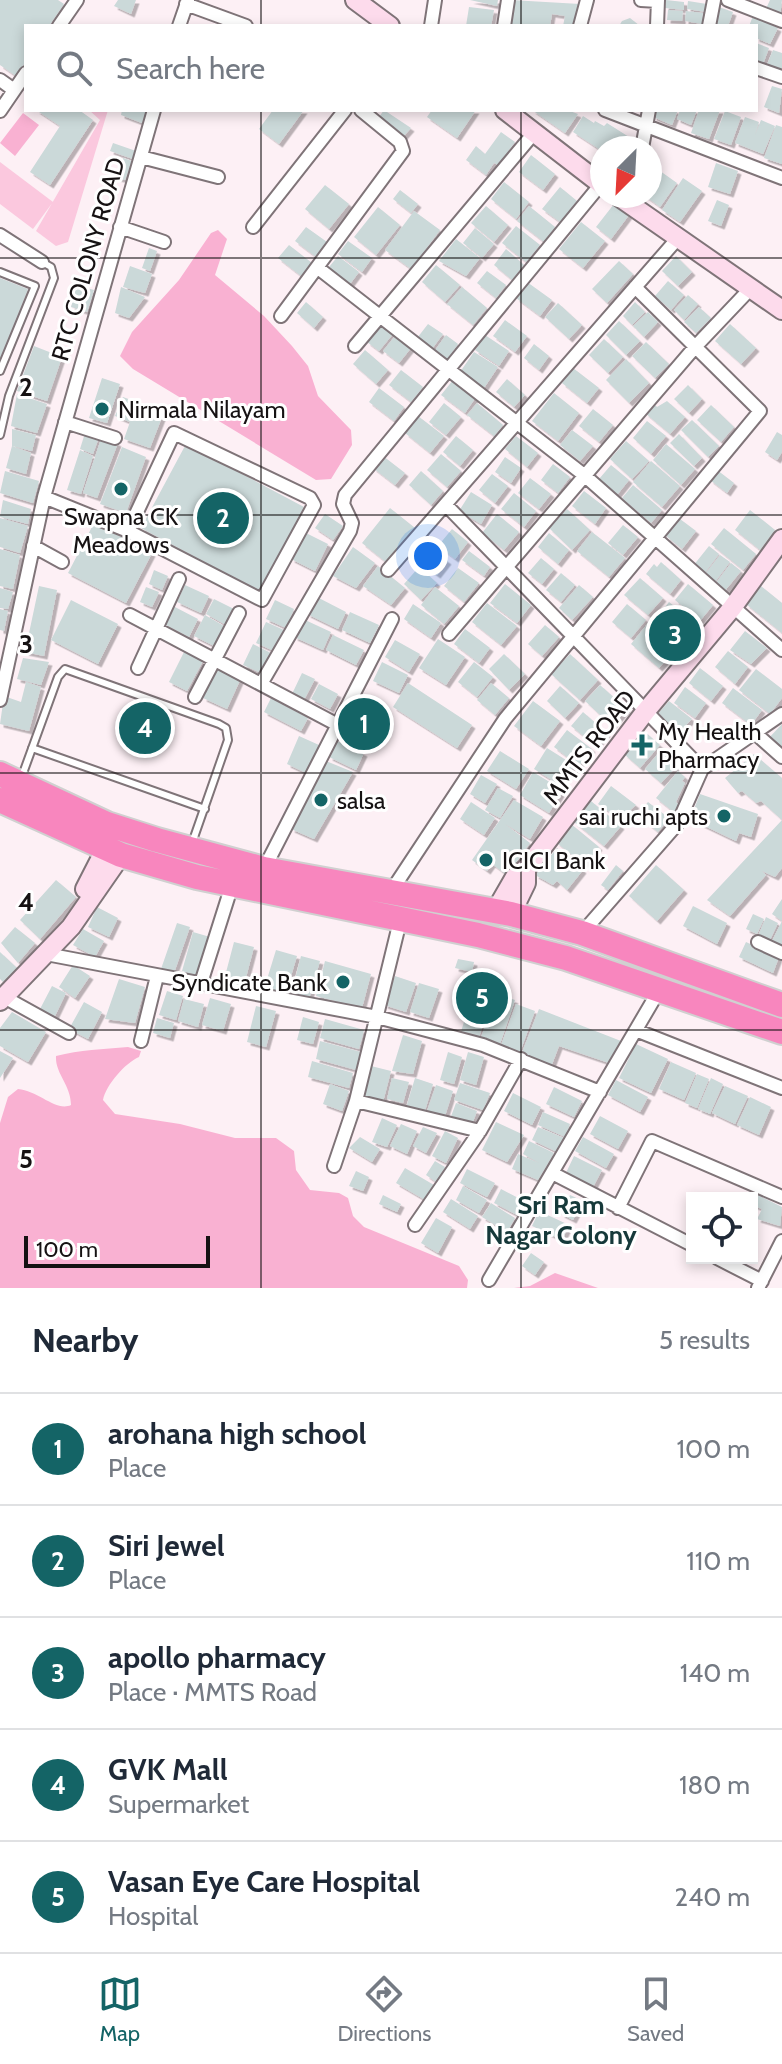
<!DOCTYPE html>
<meta charset="utf-8">
<style>
:root{--surface:#fff;--page:#f6f6f7;--text:#1f2937;--muted:#747a83;--line:#e0e1e3;--accent:#146466}
body{margin:0;font-family:Cabin,sans-serif;background:var(--page);color:var(--text)}
.controls{position:absolute;right:24px;bottom:24px;display:grid;overflow:hidden;border-radius:0px;box-shadow:0 4px 12px #0003}
.controls button{width:72px;height:72px;display:grid;place-items:center;padding:0;border:0;border-bottom:2px solid var(--line);background:var(--surface);color:var(--text);font:40px sans-serif}
.compass{position:absolute;left:590px;top:136px;width:72px;height:72px;border-radius:50%;background:var(--surface);box-shadow:0 4px 12px #0003;rotate:204deg}
.scale{position:absolute;left:24px;bottom:20px;width:186px;box-sizing:border-box;padding-left:8px;border:4px solid #161213;border-top:0;font-size:22px;line-height:28px;white-space:nowrap;color:#161213;-webkit-text-stroke:6px #fff;paint-order:stroke}
.you{position:absolute;left:428px;top:556px;width:28px;height:28px;margin:-20px;border:6px solid #fff;border-radius:50%;background:#1a73e8;box-shadow:0 0 0 12px #1a73e833}
.badge{display:grid;place-items:center;width:52px;height:52px;border-radius:50%;background:var(--accent);color:#fff;font-size:26px;font-weight:700}
.pin{position:absolute;translate:-50% -50%;border:4px solid #fff;box-shadow:0 2px 8px #0006}
.list{margin:0;padding:0;list-style:none}
h2{display:flex;justify-content:space-between;align-items:center;height:104px;margin:0;padding:0 32px;font-size:34px}
h2 small{font-size:26px;font-weight:400;color:var(--muted)}
.list li{display:grid;grid-template-columns:52px 1fr auto;gap:24px;align-items:center;box-sizing:border-box;height:112px;padding:0 32px;border-top:2px solid var(--line)}
.list b{display:block;font-size:30px;white-space:nowrap}
.list p{margin:0;font-size:26px;white-space:nowrap;color:var(--muted)}
.list em{font-size:26px;font-style:normal;color:var(--muted)}
.icon{flex:none;width:44px;height:44px;fill:none;stroke:currentColor;stroke-width:2;stroke-linecap:round;stroke-linejoin:round}
.map{position:relative;flex:none;width:782px;height:1288px;overflow:hidden}
.search{position:absolute;background:var(--surface);box-shadow:0 4px 12px #0003;left:24px;right:24px;top:24px;height:88px;display:flex;align-items:center;gap:20px;box-sizing:border-box;padding:0 28px;border-radius:0px;color:var(--muted);font-size:30px}
.sheet{height:664px;background:var(--surface)}
nav{display:flex;justify-content:space-around;align-items:center;box-sizing:border-box;height:112px;border-top:2px solid var(--line);background:var(--surface);font-size:22px;color:var(--muted)}
nav a{display:grid;justify-items:center;gap:4px}
nav .on{color:var(--accent)}
.map>svg:first-child{display:block}
.green{fill:#fbc8de}
.water{fill:#f9b1d2}
.building{fill:#cbd9d9;filter:url(#shadow)}
.lines{fill:none;stroke-linecap:round;stroke-linejoin:round}
.lane-casing{stroke:#7f7478;stroke-width:10}
.street-casing{stroke:#7f7478;stroke-width:16}
.secondary-casing{stroke:#7f7478;stroke-width:22}
.highway-casing{stroke:#d0d0d0;stroke-width:28}
.lane{stroke:#fff;stroke-width:6}
.street{stroke:#fff;stroke-width:12}
.secondary{stroke:#fddbec;stroke-width:18}
.highway{stroke:#f886be;stroke-width:24}
.grid{fill:none;stroke:#161213;stroke-width:2;stroke-opacity:0.55}
.poi-dot{fill:#146466;stroke:#fff;stroke-width:3}
.labels{text-anchor:middle;dominant-baseline:central;stroke-width:6;stroke-linejoin:round;paint-order:stroke}
.street-label{font-size:24px;fill:#161213;stroke:#fff}
.poi-label{font-size:24px;fill:#161213;stroke:#fff;text-anchor:start}
.neighbourhood-label{font-size:26px;font-weight:bold;fill:#16393a;stroke:#fff}
.grid-label{font-size:26px;text-anchor:middle;font-weight:bold;fill:#161213;stroke:#fff;stroke-width:6;stroke-linejoin:round;paint-order:stroke}
</style>
<div class="map">
<svg width="782" height="1288" viewBox="0 0 782 1288">
<defs>
<filter id="shadow"><feDropShadow dx="3.5" dy="3.5" stdDeviation="0" flood-color="#0004"/></filter>
</defs>
<rect width="100%" height="100%" fill="#fdf0f5"/>
<path class="green" d="M89,110H108L68,242L56,246L36,231L100,120Z
M0,162L53,202L33,229L0,204Z"/>
<path class="water" d="M23,113L39,125L15,156L0,143Z
M218,230L227,239L215,275L264,316L292,346L308,366L318,396L351,430L352,445L331,479L316,480L133,369L120,356L132,332L179,280L211,233Z
M128,1047L141,1051L139,1057C125,1063 106,1085 103,1100L115,1114L180,1124L235,1138H276L294,1151L296,1170L310,1190L339,1193L348,1198L353,1216L364,1227L459,1266L468,1280L467,1288H0V1123L8,1097L18,1089C39,1091 56,1112 71,1105C71,1085 55,1074 56,1056C80,1050 103,1049 128,1047Z
M555,1273L598,1288H514L530,1286Z"/>
<path class="building" d="M0,0H58L64,4L49,26H26V61L16,76L0,65Z
M118,0H136L131,14L114,6Z
M470,0H498L497,6Z
M511,0L580,4L577,26H563L565,16L552,14L550,26H507Z
M666,0L684,2V10L665,8Z
M770,0H782L780,17L765,11Z
M688,1L707,4L706,12L687,9Z
M469,7L494,10L491,26H466Z
M719,7L733,12L728,26L712,25Z
M668,10L683,11L682,21L667,20Z
M686,11L703,13L702,24L685,21Z
M753,16L778,28L770,44L756,38V26H749Z
M630,18L640,26H619L622,21Z
M756,43L769,48L762,67L756,64Z
M773,50L782,53V73L766,67Z
M772,86L782,89L779,113L764,107Z
M36,110H79L93,120L50,185L30,172L60,126Z
M122,110H147L142,123L121,115Z
M273,110H304L279,144L259,129Z
M384,110L411,128L403,137L379,117Z
M432,110H476L457,138L427,117Z
M532,110H567L578,114L565,133Z
M655,110H678L672,125L653,117Z
M680,110H697L691,125L677,119Z
M699,110H720L709,139L691,133Z
M725,111L741,117L731,145L714,139Z
M583,116L594,123L595,121L604,126L607,123L629,137L622,148L602,151L573,132Z
M745,117L759,122L755,135L761,120L775,126L763,154L735,143Z
M776,125L782,127V164L764,158Z
M501,132L515,142L498,165L494,163L486,175L466,160L476,146L485,154Z
M113,143L136,151L133,159L110,151Z
M531,155L555,174L543,190L519,172Z
M123,158L132,161L125,180L117,178Z
M716,163L738,171L730,194L708,187Z
M653,166L677,183L660,207L645,196H650V171Z
M683,178L702,191L680,222L662,210Z
M504,182L529,202L516,219L491,199Z
M325,185L349,204L329,229L305,209Z
M560,187L577,201L560,222L542,209Z
M400,190L418,204L411,213L393,199Z
M717,200L729,205L721,226L708,221Z
M614,204L629,215L611,239L596,227Z
M486,206L508,225L494,242L471,223Z
M529,206L555,227L544,242L517,221Z
M378,207L400,225L376,255L354,237Z
M414,211L440,230L411,269L385,250Z
M581,222L605,241L583,268L559,249Z
M516,226L540,245L526,262L502,243Z
M306,227L327,242L316,257L295,241Z
M475,228L494,244L482,258L463,243Z
M456,239L480,258L466,276L439,261Z
M348,241L372,258L362,272L338,254Z
M289,245L312,263L301,276L278,258Z
M149,248L157,251L150,271L142,268Z
M506,249L524,265L512,280L494,265Z
M338,256L359,272L347,288L325,272Z
M676,256L692,272L678,286L662,271Z
M619,261L633,274L607,303L592,289Z
M436,265L460,285L445,302L422,282Z
M130,266L152,274L145,293L123,287Z
M487,271L506,285L496,298L477,283Z
M0,278L28,289L0,359Z
M668,281L684,295L671,310L655,296Z
M527,282L552,300L540,316L516,298Z
M76,285L94,290L87,312L71,307Z
M121,287L145,297L129,318L115,313Z
M462,287L487,308L473,325L447,304Z
M688,295L698,304L684,320L674,310Z
M306,302L323,317L314,328L297,313Z
M635,302L645,312L632,325L623,316Z
M558,303L582,325L569,339L545,317Z
M699,307L711,318L696,333L684,322Z
M648,312L658,322L644,337L633,326Z
M505,320L527,336L515,352L493,336Z
M619,321L640,341L626,355L606,335Z
M381,324L393,334L379,351L367,342Z
M428,324L443,334L429,353L414,342Z
M730,324L756,348L741,364L715,341Z
M446,335L458,344L445,362L433,353Z
M485,335L509,351L499,366L475,350Z
M395,336L411,348L399,363L383,351Z
M604,339L623,357L608,373L589,355Z
M646,342L669,364L655,378L632,356Z
M534,344L549,356L539,370L524,358Z
M34,346L62,357L47,401L17,391Z
M365,350L388,370L376,384L353,364Z
M474,352L498,367L484,388L460,372Z
M626,359L649,383L629,403L606,380Z
M573,368L599,388L587,403L562,383Z
M401,370L423,387L411,402L389,385Z
M102,378L120,384L107,423L89,418Z
M507,379L525,395L514,407L496,392Z
M453,380L476,397L465,413L441,395Z
M688,385L702,399L689,413L674,399Z
M379,388L404,407L394,421L369,402Z
M554,393L579,413L558,441L532,421Z
M17,394L47,404L37,433L11,426Z
M123,397L164,412L150,448L124,439L130,422L115,416Z
M667,401L685,417L670,434L645,413L653,403L657,407Z
M444,403L461,417L446,435L429,422Z
M477,403L503,425L494,436L467,415Z
M711,405L734,427L721,442L697,420Z
M593,409L613,425L599,442L579,426Z
M418,416L444,436L430,453L405,433Z
M692,420L719,446L708,457L681,430Z
M647,421L666,436L651,454L633,438Z
M12,429L36,435L32,451L12,446L31,453L26,474L6,468L12,446Z
M572,430L593,446L580,461L560,445Z
M777,432L782,435V452L777,460L765,452Z
M85,433L99,437L93,454L80,449Z
M679,434L702,458L694,466L670,443Z
M102,436L118,443L97,498L83,493Z
M456,436L473,450L460,466L443,452Z
M516,436L538,453L527,467L505,449Z
M626,441L649,461L632,479L610,459Z
M186,444L304,507L259,591L141,528Z
M666,444L695,469L681,485L653,460Z
M122,447L146,457L126,513L100,504Z
M80,450L93,456L81,494L67,490Z
M441,454L461,471L447,487L427,470Z
M383,456L405,473L395,485L373,468Z
M505,457L521,468L511,483L495,472Z
M651,461L680,486L662,507L633,482Z
M553,464L570,477L558,493L541,480Z
M611,465L629,480L617,495L599,479Z
M717,470L734,483L727,493L710,480Z
M5,471L39,481L33,503L0,493Z
M421,471L443,491L431,505L409,485Z
M492,474L508,486L495,503L479,490Z
M530,478L551,494L539,509L518,493Z
M633,485L662,510L651,523L622,498Z
M584,491L606,508L595,524L572,506Z
M471,492L492,505L481,524L459,511Z
M514,493L536,511L524,527L501,509Z
M3,500L31,509L28,524L0,517Z
M390,508L415,528L387,563L362,543Z
M567,509L590,530L572,550L549,528Z
M750,510L775,530L760,550L735,530Z
M325,514L343,526L333,540L315,528Z
M497,514L519,532L504,550L482,533Z
M0,518L28,526L20,553L0,547Z
M680,519L696,531L682,549L666,536Z
M94,523L152,553L126,603L68,573Z
M623,525L638,537L623,555L608,543Z
M724,528L756,554L743,570L711,544Z
M452,529L468,542L455,559L438,546Z
M304,532L328,544L315,571L291,559Z
M592,532L625,558L609,577L577,551Z
M549,533L569,550L558,564L538,547Z
M709,546L719,554L704,574L693,566Z
M353,547L375,563L356,588L333,576Z
M0,549L20,555L13,589L0,586Z
M469,551L490,567L484,576L462,560Z
M435,552L448,561L437,575L424,566Z
M720,555L730,562L715,582L705,574Z
M541,558L554,569L542,584L528,573Z
M661,562L681,580L670,594L646,574L654,564L657,567Z
M731,563L741,571L724,592L715,584Z
M378,566L405,588L391,605L363,586Z
M419,567L437,583L421,600L404,584Z
M458,568L479,583L464,602L444,586Z
M154,570L168,576L162,590L149,584Z
M561,573L575,585L561,602L546,590Z
M640,578L663,598L648,615L624,595Z
M505,584L531,605L517,623L490,603Z
M688,584L713,605L700,621L675,600Z
M185,585L209,596L201,613L177,602Z
M579,585L593,597L572,620L559,608Z
M39,586L57,590L44,656L25,652Z
M761,586L782,603V633L746,604Z
M146,587L159,592L152,607L140,602Z
M435,587L459,606L444,624L421,605Z
M0,588L13,592L8,609L0,608Z
M315,596L346,612L338,629L307,614Z
M214,599L234,609L226,625L206,614Z
M71,600L118,624L98,664L51,640Z
M275,600L294,609L286,628L266,619Z
M669,602L696,623L677,646L652,624Z
M487,603L517,626L501,645L472,622Z
M413,604L441,623L431,638L404,619Z
M627,604L646,620L631,638L612,622Z
M173,606L198,619L189,637L164,624Z
M0,609L8,611L4,631L0,630Z
M350,612L379,625L370,643L342,630Z
M205,615L224,626L214,646L194,636Z
M303,619L331,632L323,650L294,637Z
M266,622L284,630L274,651L256,643Z
M648,623L677,648L659,668L631,644Z
M545,625L559,637L542,656L528,644Z
M465,629L490,648L479,663L454,644Z
M745,631L767,648L751,664L730,650Z
M333,635L364,650L356,665L326,650Z
M438,639L465,657L446,685L419,668Z
M395,640L420,654L409,672L385,657Z
M253,644L271,653L261,673L243,665Z
M728,651L748,667L735,684L715,667Z
M184,652L203,661L187,691L169,682Z
M504,654L525,674L509,690L489,669Z
M570,654L598,680L580,700L551,674Z
M23,658L49,662L41,685L17,679Z
M382,662L408,675L399,693L373,681Z
M474,662L493,677L477,697L458,682Z
M218,667L241,678L227,709L203,698Z
M700,668L723,686L711,701L689,683Z
M756,669L782,689V698L770,714L739,690Z
M302,673L315,679L304,700L292,694Z
M26,682L41,687L29,731L0,724L4,696L21,702Z
M408,683L472,725L457,748L393,707Z
M491,683L509,698L495,715L477,700Z
M319,684L338,694L330,709L311,699Z
M600,685L627,709L612,726L585,701Z
M560,686L579,703L565,718L547,701Z
M685,687L706,703L695,718L674,703Z
M733,688L762,710L751,725L722,703Z
M271,698L308,718L301,731L264,712Z
M359,698L388,713L366,750L340,736Z
M533,701L560,721L541,746L514,726Z
M669,701L692,719L675,736L655,717Z
M583,712L607,733L596,746L571,726Z
M782,724V754L767,740Z
M567,730L592,749L579,766L554,747Z
M644,731L660,745L640,768L624,754Z
M299,736L319,745L306,773L287,764Z
M337,741L364,753L356,770L329,757Z
M547,748L574,765L560,785L534,769Z
M661,750L678,765L661,783L645,769Z
M500,751L529,769L516,789L487,771Z
M754,754L782,778V868L775,877L762,871L766,875L730,916L707,900L782,820L761,801L756,803L742,791L738,793L725,778Z
M326,761L353,772L314,839L291,829Z
M678,771L685,777L682,781L685,783L676,802L680,806L675,813L656,798Z
M533,772L563,790L549,813L520,795Z
M481,775L497,784L485,803L470,794Z
M611,786L636,805L620,819L598,804Z
M498,788L513,796L500,818L485,810Z
M700,794L758,814L751,837L739,833L736,841L690,819Z
M514,800L543,817L530,839L505,824L530,843L507,875L492,864L487,871L472,860Z
M591,801L621,826L604,846L574,822Z
M471,802L495,818L484,835L460,819Z
M648,802L669,818L658,832L637,815Z
M571,824L599,847L584,865L556,842Z
M557,848L583,870L567,890L557,881L553,885L535,875Z
M616,865L623,871L608,890L601,885Z
M656,865L684,890L657,921L629,896Z
M56,880L76,897L40,939L20,920Z
M782,899V951L770,945L782,921L772,914Z
M693,906L727,923L717,944L683,926Z
M97,907L118,918L109,937L88,927Z
M753,914L764,919L757,934L746,929Z
M766,917L778,923L769,942L758,936Z
M177,923L190,927L174,973L161,969Z
M15,927L35,943L18,963L1,943Z
M83,929L104,941L95,957L73,945Z
M193,932L210,937L199,976L182,971Z
M234,942L254,947L244,985L224,980Z
M746,942L779,957L773,973L739,957Z
M276,950L297,956L285,996L264,989Z
M0,952L17,968L3,982L0,979Z
M301,956L320,961L309,999L291,994Z
M458,959L474,962L472,972L455,968Z
M325,961L371,974L362,1008L316,996Z
M73,965L90,976L75,998L59,987Z
M395,976L416,983L406,1012L384,1005Z
M119,979L145,987L135,1023L105,1019Z
M419,983L439,989L429,1018L410,1012Z
M52,986L66,993L55,1016L40,1009Z
M474,989L492,995L478,1041L460,1035Z
M167,991L183,996L176,1020L159,1015Z
M497,994L515,1000L499,1047L480,1040Z
M210,998L231,1004L223,1031L202,1025Z
M184,999L204,1004L198,1027L178,1021Z
M84,1002L102,1012L88,1039L69,1029Z
M516,1004L535,1011L519,1055L500,1048Z
M256,1006L276,1011L266,1047L247,1042Z
M539,1009L621,1041L612,1064L559,1046L551,1067L521,1055Z
M12,1012L46,1032L28,1062L0,1046V1028Z
M303,1017L319,1022L313,1044L297,1040Z
M157,1018L174,1023L170,1038L153,1033Z
M325,1019L364,1030L359,1049L320,1038Z
M403,1035L422,1041L413,1074L392,1071Z
M320,1041L361,1052L356,1070L316,1059Z
M636,1044L668,1059L651,1093L619,1078Z
M0,1051L13,1058L0,1078Z
M448,1052L462,1057L454,1084L440,1080Z
M468,1052L484,1057L476,1085L460,1080Z
M312,1061L353,1073L349,1088L308,1077Z
M671,1062L696,1073L684,1100L659,1089Z
M371,1066L391,1071L383,1102L362,1096Z
M697,1074L709,1079L697,1108L685,1103Z
M392,1078L409,1082L403,1103L387,1099Z
M415,1078L433,1084L424,1114L406,1108Z
M711,1078L723,1084L710,1114L698,1109Z
M616,1080L648,1097L640,1112L608,1095Z
M460,1083L490,1093L483,1110L454,1100Z
M330,1084L349,1091L342,1111L323,1104Z
M436,1085L453,1091L444,1119L426,1114Z
M725,1086L748,1096L735,1124L712,1113Z
M554,1087L582,1101L574,1117L546,1104Z
M513,1093L541,1107L532,1125L504,1111Z
M750,1097L771,1107L759,1135L737,1125Z
M456,1103L477,1111L471,1127L450,1119Z
M543,1112L570,1124L565,1137L538,1125Z
M600,1116L628,1131L618,1149L590,1134Z
M382,1118L397,1125L387,1147L372,1142Z
M496,1122L524,1135L507,1162L482,1150Z
M401,1124L417,1131L407,1154L390,1146Z
M423,1127L437,1133L426,1153L413,1146Z
M538,1127L564,1138L557,1152L532,1140Z
M445,1131L458,1138L446,1163L432,1156Z
M360,1137L380,1149L372,1162L349,1148Z
M583,1137L614,1154L606,1168L575,1151Z
M529,1141L554,1153L538,1180L512,1169L518,1154L539,1163L523,1154Z
M574,1156L602,1170L592,1189L565,1175Z
M435,1161L445,1167L436,1182L426,1175Z
M405,1168L434,1185L425,1200L396,1183Z
M467,1169L495,1183L487,1197L460,1183Z
M356,1171L369,1177L363,1191L349,1186Z
M463,1186L487,1200L479,1213L456,1200Z
M501,1189L524,1201L517,1215L494,1203Z
M750,1191L782,1207L780,1226L757,1219L762,1209L752,1205V1198H746Z
M383,1195L401,1204L397,1212L379,1204Z
M570,1195L583,1201L573,1220L561,1214Z
M451,1199L478,1216L470,1229L443,1212Z
M491,1203L515,1218L507,1232L482,1217Z
M539,1211L569,1225L562,1240L532,1226Z
M436,1218L452,1227L438,1253L421,1243Z
M531,1253L544,1262L535,1275L522,1266Z"/>
<g class="lines">
<defs>
<path id="lane" d="M0,272L35,286L0,371
M0,435L9,396L54,278L51,267L42,262
M32,748L205,809
M22,776L58,677L65,669L219,724L226,728L228,740L191,846"/>
<path id="street" d="M641,0L658,1
M728,0L782,21
M186,4L246,26
M59,26L77,0
M179,26L188,0
M431,26L435,0
M504,26L508,0
M580,26L587,0
M657,26L658,0
M709,26L714,0
M756,68L782,77
M0,80L14,90
M605,110L782,178
M0,111L26,73
M642,148L649,110
M141,157L218,177
M120,227L164,242
M253,227L345,110
M0,235L42,262
M318,268L584,475L782,650
M281,316L403,151L400,142L361,110
M355,346L534,133
M65,422L115,438
M44,497L128,531L174,433L310,498L314,505L262,600L128,531
M447,506L702,769
M33,546L62,562
M388,570L678,238
M130,615L338,725
M449,634L695,347L751,288
M138,668L179,579
M261,684L350,531L352,523L343,504L345,495L601,184
M195,697L239,613
M0,700L44,497L154,110
M755,733L782,757
M264,869L392,619
M392,890L505,719L760,411L635,287
M582,933L678,823L702,769L782,714
M758,942L782,953
M46,954L377,1017L483,1045L600,1092
M201,983L232,885
M4,997L69,1033
M638,1031L782,1088
M141,1041L157,976
M356,1101L480,1131
M334,1166L356,1101L400,921
M552,1173L692,1245
M618,1208L652,1141L782,1197
M415,1225L480,1131L521,1059
M717,1258L762,1281
M489,1280L661,987
M758,1288L782,1241"/>
<path id="secondary" d="M355,0L390,26
M505,110L602,185
M618,196L782,310
M85,889L106,848
M496,910L515,877L526,869L645,712L732,608L782,539
M511,914L526,883V869
M0,1001L71,927L121,855"/>
<path id="highway" d="M0,774L107,824L157,840L264,869L511,914L582,933L782,1005
M0,800L121,855L197,877L478,935L566,958L782,1032"/>
</defs>
<use href="#lane" class="lane-casing"/>
<use href="#street" class="street-casing"/>
<use href="#secondary" class="secondary-casing"/>
<use href="#highway" class="highway-casing"/>
<use href="#lane" class="lane"/>
<use href="#street" class="street"/>
<use href="#secondary" class="secondary"/>
<use href="#highway" class="highway"/>
</g>
<path class="grid" d="M261,0V26M521,0V26M261,110V1288M521,110V1288M0,258H782M0,515H782M0,773H782M0,1030H782"/>
<g class="poi-dot">
<circle cx="102" cy="409" r="8"/>
<circle cx="121" cy="489" r="8"/>
<path d="M638 733h8v8h8v8h-8v8h-8v-8h-8v-8h8z"/>
<circle cx="321" cy="800" r="8"/>
<circle cx="724" cy="816" r="8"/>
<circle cx="486" cy="860" r="8"/>
<circle cx="343" cy="982" r="8"/>
</g>
<g class="labels">
<g class="street-label">
<text transform="translate(88 259) rotate(-74)">RTC COLONY ROAD</text>
<text transform="translate(589 747) rotate(-53)">MMTS ROAD</text>
</g>
<g class="poi-label">
<text x="118" y="409">Nirmala Nilayam</text>
<text x="121" y="516" text-anchor="middle">Swapna CK<tspan x="121" dy="28">Meadows</tspan></text>
<text x="658" y="731">My Health<tspan x="658" dy="28">Pharmacy</tspan></text>
<text x="337" y="800">salsa</text>
<text x="708" y="816" text-anchor="end">sai ruchi apts</text>
<text x="502" y="860">ICICI Bank</text>
<text x="327" y="982" text-anchor="end">Syndicate Bank</text>
</g>
<g class="neighbourhood-label">
<text x="561" y="1205">Sri Ram<tspan x="561" dy="30">Nagar Colony</tspan></text>
</g>
</g>
<g class="grid-label">
<text x="26" y="396">2</text>
<text x="26" y="653">3</text>
<text x="26" y="911">4</text>
<text x="26" y="1168">5</text>
</g>
</svg>
<div class="controls">
<button><svg class="icon" aria-label="locate" viewBox="0 0 24 24"><circle cx="12" cy="12" r="6"/><path d="M12 2v4M12 18v4M2 12h4M18 12h4"/></svg></button>
</div>
<svg class="compass" viewBox="-18 -18 36 36"><path d="M0-13l5 13h-10z" fill="#e53935"/><path d="M0 13l5-13h-10z" fill="#747a83"/></svg>
<div class="scale">100 m</div>
<div class="you"></div>
<div class="pin badge" style="left:364px;top:724px">1</div>
<div class="pin badge" style="left:223px;top:518px">2</div>
<div class="pin badge" style="left:675px;top:635px">3</div>
<div class="pin badge" style="left:145px;top:728px">4</div>
<div class="pin badge" style="left:482px;top:998px">5</div>
<div class="search"><svg class="icon" aria-label="search" viewBox="0 0 24 24"><circle cx="10" cy="10" r="6"/><path d="M15 15l6 6"/></svg>Search here</div>
</div>
<section class="sheet">
<h2>Nearby<small>5 results</small></h2>
<ul class="list">
<li><span class="badge">1</span><div><b>arohana high school</b><p>Place</p></div><em>100 m</em></li>
<li><span class="badge">2</span><div><b>Siri Jewel</b><p>Place</p></div><em>110 m</em></li>
<li><span class="badge">3</span><div><b>apollo pharmacy</b><p>Place · MMTS Road</p></div><em>140 m</em></li>
<li><span class="badge">4</span><div><b>GVK Mall</b><p>Supermarket</p></div><em>180 m</em></li>
<li><span class="badge">5</span><div><b>Vasan Eye Care Hospital</b><p>Hospital</p></div><em>240 m</em></li>
</ul>
</section>
<nav>
<a class="on"><svg class="icon" aria-label="map" viewBox="0 0 24 24"><path d="M3 6l6-2 6 2 6-2v14l-6 2-6-2-6 2zM9 4v14M15 6v14"/></svg>Map</a>
<a><svg class="icon" aria-label="directions" viewBox="0 0 24 24"><path d="M12 3l9 9-9 9-9-9zM9 14v-3h6M13 9l2 2-2 2"/></svg>Directions</a>
<a><svg class="icon" aria-label="saved" viewBox="0 0 24 24"><path d="M7 4h10v16l-5-4-5 4z"/></svg>Saved</a>
</nav>
